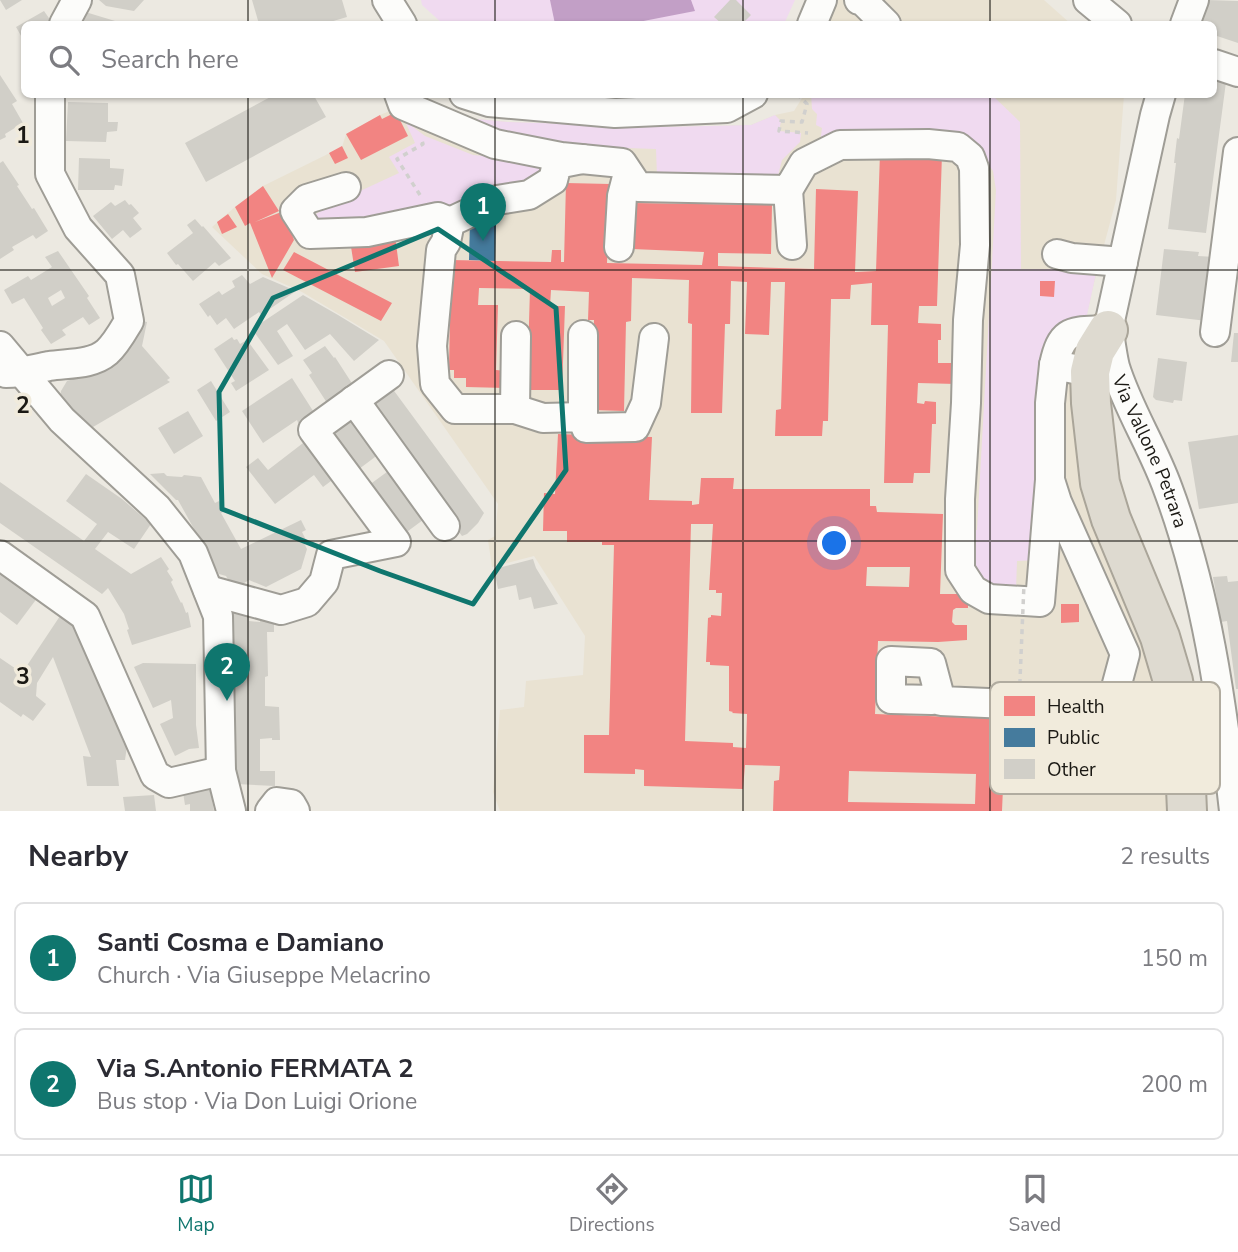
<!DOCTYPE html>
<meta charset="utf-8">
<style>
:root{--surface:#fff;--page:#f7f7f7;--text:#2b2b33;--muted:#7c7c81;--line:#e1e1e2;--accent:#0f766e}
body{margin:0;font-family:"Nunito Sans",sans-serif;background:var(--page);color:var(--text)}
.you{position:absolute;left:835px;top:544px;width:24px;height:24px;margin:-18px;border:5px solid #fff;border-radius:50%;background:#1a73e8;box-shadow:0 0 0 10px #1a73e833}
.badge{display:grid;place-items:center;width:46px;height:46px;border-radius:50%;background:var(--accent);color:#fff;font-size:23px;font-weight:700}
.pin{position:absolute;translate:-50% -58px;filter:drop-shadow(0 2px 4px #0008)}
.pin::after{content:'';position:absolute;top:37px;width:24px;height:21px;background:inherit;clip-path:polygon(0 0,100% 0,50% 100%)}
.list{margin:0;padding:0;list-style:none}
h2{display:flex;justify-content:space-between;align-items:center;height:91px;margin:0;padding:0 28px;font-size:30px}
h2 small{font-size:23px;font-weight:400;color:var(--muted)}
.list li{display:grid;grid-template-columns:46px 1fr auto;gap:21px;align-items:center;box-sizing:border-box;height:112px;margin:0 14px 14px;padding:0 14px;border:2px solid var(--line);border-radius:10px}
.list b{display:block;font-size:26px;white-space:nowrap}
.list p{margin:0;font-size:23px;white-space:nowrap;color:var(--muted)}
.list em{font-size:23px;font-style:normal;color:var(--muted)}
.icon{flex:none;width:38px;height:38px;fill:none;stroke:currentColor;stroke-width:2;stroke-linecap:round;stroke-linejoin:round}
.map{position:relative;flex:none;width:1238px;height:811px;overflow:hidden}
.search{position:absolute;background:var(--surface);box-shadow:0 2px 5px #0004;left:21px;right:21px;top:21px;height:77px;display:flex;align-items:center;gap:18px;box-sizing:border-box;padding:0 24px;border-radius:10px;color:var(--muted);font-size:26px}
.sheet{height:343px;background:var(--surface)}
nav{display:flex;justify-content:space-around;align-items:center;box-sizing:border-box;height:98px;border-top:2px solid var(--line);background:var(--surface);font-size:19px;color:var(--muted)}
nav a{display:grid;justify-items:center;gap:4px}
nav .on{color:var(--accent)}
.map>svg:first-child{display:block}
.built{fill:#e9e2d2}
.green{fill:#f0daf0}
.water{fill:#c29fc6}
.health{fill:#f28482;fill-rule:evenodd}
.public{fill:#457b9d}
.building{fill:#d1cfc8;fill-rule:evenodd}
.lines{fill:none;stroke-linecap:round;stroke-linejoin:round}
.minor-casing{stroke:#9f9d96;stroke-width:32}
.highway-casing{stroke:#aaa599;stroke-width:42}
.path{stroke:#d1d0ce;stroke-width:3.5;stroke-dasharray:5 5;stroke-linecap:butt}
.minor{stroke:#fcfcfa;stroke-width:28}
.highway{stroke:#dedad0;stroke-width:38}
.path-bridge{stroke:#d1d0ce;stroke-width:3.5;stroke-dasharray:5 5;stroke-linecap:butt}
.marked{fill:none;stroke:#0f766e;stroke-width:5;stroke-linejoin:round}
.grid{fill:none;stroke:#1b1914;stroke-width:2;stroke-opacity:0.55}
.labels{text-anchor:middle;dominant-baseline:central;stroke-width:7;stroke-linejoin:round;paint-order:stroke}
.street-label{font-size:19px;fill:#1b1914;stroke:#f1ebdc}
.key{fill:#f1ebdc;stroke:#b1aca0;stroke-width:2}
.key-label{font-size:19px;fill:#1b1914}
.grid-label{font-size:23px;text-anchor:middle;font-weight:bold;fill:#1b1914;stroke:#f1ebdc;stroke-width:7;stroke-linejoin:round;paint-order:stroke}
</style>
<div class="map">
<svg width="1238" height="811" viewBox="0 0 1238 811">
<rect width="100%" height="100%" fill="#ece9e1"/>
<path class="built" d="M838,0H1044L1071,24H829Z
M804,95H1124L1116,200L1094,283L1072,380L1164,680L1173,811H500L493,792L500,710L524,707L526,681L583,675L585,636L534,556L492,567L488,540L495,536L498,504L384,341L302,292L262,274L212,227L235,207L263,186L342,147L346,134L380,115L414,101L420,96L437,107L467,118L508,122L662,127L751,125L775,115L794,111Z"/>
<path class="green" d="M421,0H795L784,24H443L422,5Z
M811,94L992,95L1020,122L1021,269H1097L1085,324L1065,330L1038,560L1017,561L1016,589H989L973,565L971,531L977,530L996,190L993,171L982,155L820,143L822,128L816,125L817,114L812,109Z
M420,96L437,107L467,118L508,122L661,127L751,125L775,115L781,121L779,131L801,133L800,142L782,160L776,183L657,176L656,149L568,146L494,137L414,101Z
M405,121L425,136L473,155L540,161L550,173L469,207L331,228L310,218L330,205L399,173L389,157L415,143Z"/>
<path class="water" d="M550,0H691L695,11L628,24H555Z"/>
<path class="health" d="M396,112L408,136L361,160L346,134L380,115L382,119Z
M342,146L348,158L335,164L329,153Z
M880,153L942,154L937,306H919L918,323L941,324V340H938V363H957L956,384L918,383L917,403L924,404L925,401L936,402V424H932L930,473H914L913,483H884L888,325H871L872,283L851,285L850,299H831L828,421H823L822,436H775L776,410L781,409L785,282H771L769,335L745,334L747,282L731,281L730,324H725L722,413H691L692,324L688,323L689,280L632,278L631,321L626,322L624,411L591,410L594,320H588L589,292L551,290L550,306H565L562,390H527L530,289L479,288L478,305H498L496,370L507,371L506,388L466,387V378H454V370H449L451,260L551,262L552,250H561V262H564L566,183L610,184L607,263L702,265L704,252L632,249L633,203L772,205L771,254L718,253V266L814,269L816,189L858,191L855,272L876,271Z
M263,186L279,211L255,222L284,211L294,240L272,278L250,223L245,226L235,207Z
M228,214L237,227L222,234L217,222Z
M394,228L399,266L355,272L349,234Z
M294,252L392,303L381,321L283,270Z
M1040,281H1055L1054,297L1040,296Z
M558,434L652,437L649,500L692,501V505L699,504L701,478H734L733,489H870V506H876L877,512L943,514L940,594H968V608H956L953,610L952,622L955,625H967V640L938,642L878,641L875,714L1006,719L1002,811H773L774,781L779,780L780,766L745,765L743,789L644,786V770L635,769V774L584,773V735H609L614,545H602V542H567V531H543L544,493L555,494ZM691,524H713L709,590H716V593H722L721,616L711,615V617L708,618L706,662H710V665L729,666V711L733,712L732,713L747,714L746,748L733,747V743L685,741ZM867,567H910L909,587L866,586ZM849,771L976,774L975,804L848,802Z
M1061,604H1079V622L1061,623Z"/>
<path class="public" d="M470,222L496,223L495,261L469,260Z"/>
<path class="building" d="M0,0H22L6,10Z
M99,0H144L134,11L106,6Z
M252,0H342L347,17L323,24H259Z
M730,0H736L751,15L742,24H722L714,17Z
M1207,0L1238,1V43L1214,35V24H1200Z
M44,11L51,21V23L24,24V41L16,27Z
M82,11L125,24H78Z
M0,75L17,101L12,104L23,123L5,134L6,137L0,140Z
M1214,81L1226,82L1206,233L1168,229L1176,163H1174L1177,138L1179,139L1185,94H1214Z
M276,94H313L326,117L206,182L185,143Z
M68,102L108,103V122H118L117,131L107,132L106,142L66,141Z
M79,158L110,159V168L124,169L122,186L115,185L114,190H78Z
M3,161L19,185L17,186L32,209L34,208L48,231L36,239L33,235L12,247L14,250L0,259V163Z
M125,200L129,205L131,204L139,213L133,218L142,229L130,238L123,230L112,239L93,216L111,202L115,206Z
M195,219L202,227L203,226L231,258L219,266L215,262L193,281L178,264L176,265L167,253L193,233L187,225Z
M1164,249L1199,252L1198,256L1215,257L1207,321L1156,315Z
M58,251L89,296L87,298L100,318L89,325L83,317L62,330L66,335L51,344L41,330L43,328L24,298L12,304L4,290L28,276L31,280L52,267L45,257ZM61,290L65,298L52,306L48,298Z
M242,275L250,284L263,277L296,291L261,315L259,312L234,329L226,318L217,325L210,315L208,317L199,304L219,291L222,295L235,287L232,281Z
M303,295L338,315L379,340L354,361L330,334L305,350L287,324L277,331L293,356L278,365L252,329Z
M137,320L147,322L142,346L170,378L167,380L170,382L93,427L60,399L61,391L67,381L94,372Z
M1234,333H1238V362H1231Z
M232,337L234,340L237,339L240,344L247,340L269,370L236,391L231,383L235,381L214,349Z
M325,346L334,358L335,357L355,388L329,406L309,375L312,373L303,360Z
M1158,358L1187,362L1182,401L1174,400L1173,403L1156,400L1153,397Z
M292,378L315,414L299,425L297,420L263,443L242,411Z
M211,381L230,412L216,421L197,390Z
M389,384L484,513L478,523L467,534L462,536L363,403Z
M188,411L203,436L174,454L158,428Z
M349,414L379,454L355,472L324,433Z
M1238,435V503L1199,509L1188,442Z
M307,440L335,478L323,487L314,475L275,504L246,467L258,458L268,470Z
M391,469L427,517L400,537L365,488Z
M164,473L167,476L182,477L184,475L201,477L215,503L219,501L225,511L221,513L241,549L301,520L306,530L302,532L306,540L303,541L307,549L301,569L266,587L249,580L241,585L229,581L226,576L219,574L178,500H176L150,474Z
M86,474L122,499L151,524L134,549L108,532L95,549L131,574L161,557L169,569L167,571L173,580L171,582L181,603L182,602L186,613L188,612L191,627L132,645L127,630L129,629L124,614L108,588L102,594L0,523V482L84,541L97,524L66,501Z
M533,559L536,568L558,604L534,609L531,597L519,600L516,585L498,589L494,569Z
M0,570L38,597L17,625L0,612Z
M1227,576L1228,582L1238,581V689H1236L1227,621L1221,622L1213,577Z
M226,602L250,605L249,621L260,622V613L274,617V632H267L268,676L265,677V706L279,707L280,740H272V738L260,739V771H275V786L236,784L232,648Z
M62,613L78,632L124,744L127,746L125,760H116L119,786H87L83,756L91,757L53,657L37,683L36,696L46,704L33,721L23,714L21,717L0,702V658L22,673Z
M143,663L196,664V725L199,748L189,749L175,756L160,724L173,718L171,700L153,708L134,667Z
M209,782L214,811H190V804L185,805L182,786Z
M154,795L156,811H125L123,797Z"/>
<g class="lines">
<defs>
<g id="minor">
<path d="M387,0L402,24"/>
<path d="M859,0L863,1L886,24"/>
<path d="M1088,0L1117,24"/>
<path d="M64,24L77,0"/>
<path d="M812,24L822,0"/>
<path d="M1185,24L1194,0"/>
<path d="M1214,64L1238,72"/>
<path d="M399,94L403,105L495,144L561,157L622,163L638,187L788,190L804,163L840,145L928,144L958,147L970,157L974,168L975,245L968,320L966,403L960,499V570L973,590L989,599L1040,602L1050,480"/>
<path d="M464,94L489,102L615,113L727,108L753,94"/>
<path id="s1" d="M1161,94L1155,115L1108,330C1111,342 1112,355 1115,367C1128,409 1153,447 1168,489C1206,591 1222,702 1234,811"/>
<path d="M582,159L557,164L553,180L529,195L497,200L450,222L446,242L441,250L432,346L435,384L455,409H515L543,418L583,417L586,428L635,427L646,403L654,338"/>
<path d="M346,187L307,199L295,211L310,234L367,232L438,217L450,222"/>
<path d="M788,190L792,245"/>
<path d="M619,247L622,196L628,173"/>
<path d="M1057,254L1072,258L1123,262"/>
<path d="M1215,332L1238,152"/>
<path d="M0,346L62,420L157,508L193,553L218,616L221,771L231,811"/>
<path d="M1054,365C1062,326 1074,332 1108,330"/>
<path d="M6,373C22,373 34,369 49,366C68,363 92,365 107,352C116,344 123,331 129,321L120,275L78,228L50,174V94"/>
<path d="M354,400L445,526"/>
<path d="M515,409L516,336"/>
<path d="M583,417V335"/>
<path d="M0,555L85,616L155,775L169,783L221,771"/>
<path d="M208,590L281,610L307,602L324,582L331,555L396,542L313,430L389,375"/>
<path d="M932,700L891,699V661L931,663L941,701L1078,707L1114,695L1125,654L1057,502L1050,480V403L1054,365L1090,372"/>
<path d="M270,811L277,802L291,804L295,811"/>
</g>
<path id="highway" d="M1108,330L1095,351L1090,372L1091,403L1100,483L1111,519L1160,637L1173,681L1184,742L1187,811"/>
</defs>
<use href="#minor" class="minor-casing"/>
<use href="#highway" class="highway-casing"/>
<path class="path" d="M797,94L807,104L802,122L781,121L779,131L808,133
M420,195L397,159L423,144L421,137"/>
<use href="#minor" class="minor"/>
<use href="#highway" class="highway"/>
<path class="path-bridge" d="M1019,704L1024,584"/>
</g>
<path class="marked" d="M438,229L556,308L566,470L473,604L380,571L222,509L219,392L273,298Z"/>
<path class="grid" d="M248,0V24M495,0V24M743,0V24M990,0V24M248,94V811M495,94V811M743,94V811M990,94V811M0,270H1238M0,541H1238"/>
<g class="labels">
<g class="street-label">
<text stroke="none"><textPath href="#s1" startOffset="371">Via Vallone Petrara</textPath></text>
</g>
</g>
<rect x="990" y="682" width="230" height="112" rx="10" class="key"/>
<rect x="1004" y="696" width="31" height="20" fill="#f28482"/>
<rect x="1004" y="728" width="31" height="19" fill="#457b9d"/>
<rect x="1004" y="759" width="31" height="20" fill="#d1cfc8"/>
<g class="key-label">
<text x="1047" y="713">Health</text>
<text x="1047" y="744">Public</text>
<text x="1047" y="776">Other</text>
</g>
<g class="grid-label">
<text x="23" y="143">1</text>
<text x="23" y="413">2</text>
<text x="23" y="684">3</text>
</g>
</svg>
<div class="you"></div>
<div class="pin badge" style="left:483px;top:241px">1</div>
<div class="pin badge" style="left:227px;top:701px">2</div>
<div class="search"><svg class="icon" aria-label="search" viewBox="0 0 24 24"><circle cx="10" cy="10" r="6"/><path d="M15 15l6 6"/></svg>Search here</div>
</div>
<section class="sheet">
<h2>Nearby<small>2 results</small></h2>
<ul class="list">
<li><span class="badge">1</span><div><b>Santi Cosma e Damiano</b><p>Church · Via Giuseppe Melacrino</p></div><em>150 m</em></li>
<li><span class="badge">2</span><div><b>Via S.Antonio FERMATA 2</b><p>Bus stop · Via Don Luigi Orione</p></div><em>200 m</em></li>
</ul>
</section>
<nav>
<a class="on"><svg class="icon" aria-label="map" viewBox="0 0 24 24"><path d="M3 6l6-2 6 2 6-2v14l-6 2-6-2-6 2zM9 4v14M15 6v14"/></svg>Map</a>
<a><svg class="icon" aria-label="directions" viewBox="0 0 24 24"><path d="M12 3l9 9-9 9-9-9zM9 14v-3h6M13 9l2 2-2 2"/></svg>Directions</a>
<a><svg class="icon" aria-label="saved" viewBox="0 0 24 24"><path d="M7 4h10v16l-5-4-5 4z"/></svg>Saved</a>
</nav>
